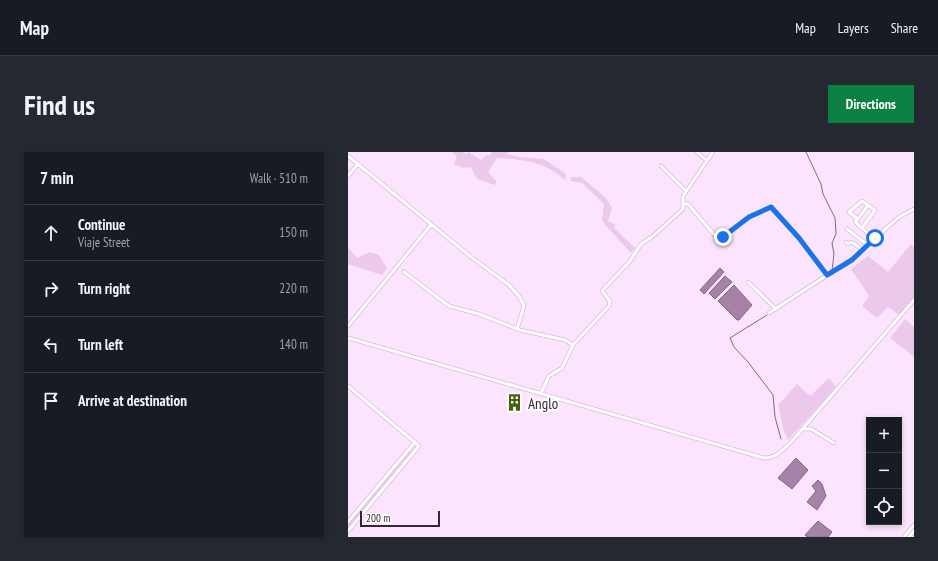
<!DOCTYPE html>
<meta charset="utf-8">
<style>
:root{--surface:#171b24;--page:#242831;--text:#f1f3f6;--muted:#9ea1a6;--line:#363941;--accent:#0b8043}
body{margin:0;font-family:"PT Sans Narrow",sans-serif;background:var(--page);color:var(--text)}
.controls{position:absolute;right:12px;bottom:12px;display:grid;overflow:hidden;border-radius:0px;box-shadow:0 2px 6px #0003}
.controls button{width:36px;height:36px;display:grid;place-items:center;padding:0;border:0;border-bottom:1px solid var(--line);background:var(--surface);color:var(--text);font:20px sans-serif}
.scale{position:absolute;left:12px;bottom:10px;width:80px;box-sizing:border-box;padding-left:4px;border:2px solid #322932;border-top:0;font-size:11px;line-height:14px;white-space:nowrap;color:#322932;-webkit-text-stroke:3px #fff;paint-order:stroke}
.stop{position:absolute;width:12px;height:12px;margin:-9px;border:3px solid #1a73e8;border-radius:50%;background:#fff}
.stop.end{background:#1a73e8;border-color:#fff;box-shadow:0 1px 4px #0008}
.list{margin:0;padding:0;list-style:none}
h2{display:flex;justify-content:space-between;align-items:center;height:52px;margin:0;padding:0 16px;font-size:17px}
h2 small{font-size:13px;font-weight:400;color:var(--muted)}
.list li{display:grid;grid-template-columns:26px 1fr auto;gap:12px;align-items:center;box-sizing:border-box;height:56px;padding:0 16px;border-top:1px solid var(--line)}
.list b{display:block;font-size:15px;white-space:nowrap}
.list p{margin:0;font-size:13px;white-space:nowrap;color:var(--muted)}
.list em{font-size:13px;font-style:normal;color:var(--muted)}
.icon{flex:none;width:22px;height:22px;fill:none;stroke:currentColor;stroke-width:2;stroke-linecap:round;stroke-linejoin:round}
.map{position:relative;flex:none;width:566px;height:385px;overflow:hidden;border-radius:0px}
header{display:flex;align-items:center;gap:24px;box-sizing:border-box;height:56px;padding:0 20px;background:var(--surface);border-bottom:1px solid var(--line)}
header strong{font-size:19px}
nav{display:flex;gap:22px;margin-inline-start:auto;font-size:14px}
.intro{display:flex;align-items:center;justify-content:space-between;box-sizing:border-box;height:96px;padding:0 24px}
h1{margin:0;font-size:28px}
.button{padding:10px 18px;border-radius:0px;background:var(--accent);color:#fff;font-size:14px;font-weight:700}
main{display:flex;gap:24px;padding:0 24px}
aside{flex:1;background:var(--surface);border-radius:0px;box-shadow:0 2px 6px #0003}
.map>svg:first-child{display:block}
.green{fill:#ebc8ec}
.water{fill:#a682a8;stroke:#836785}
.lines{fill:none;stroke-linecap:round;stroke-linejoin:round}
.stream{stroke:#836785;stroke-width:1}
.minor-casing{stroke:#d3bcd4;stroke-width:4.5}
.minor{stroke:#fff;stroke-width:3}
.route{stroke:#1a73e8;stroke-width:5}
.labels{text-anchor:middle;dominant-baseline:central;stroke-width:4;stroke-linejoin:round;paint-order:stroke}
.poi-label{font-size:15px;fill:#322932;stroke:#fff;text-anchor:start}
</style>
<header>
<strong>Map</strong>
<nav><a>Map</a><a>Layers</a><a>Share</a></nav>
</header>
<div class="intro"><h1>Find us</h1><a class="button">Directions</a></div>
<main>
<aside>
<h2>7 min<small>Walk · 510 m</small></h2>
<ul class="list">
<li><svg class="icon" aria-label="ahead" viewBox="0 0 24 24"><path d="M12 20V5M6 11l6-6 6 6"/></svg><div><b>Continue</b><p>Viaje Street</p></div><em>150 m</em></li>
<li><svg class="icon" aria-label="right" viewBox="0 0 24 24"><path d="M7 20v-9h11M14 6l5 5-5 5"/></svg><div><b>Turn right</b></div><em>220 m</em></li>
<li><svg class="icon" aria-label="left" viewBox="0 0 24 24"><path d="M17 20v-9H6M10 6l-5 5 5 5"/></svg><div><b>Turn left</b></div><em>140 m</em></li>
<li><svg class="icon" aria-label="arrive" viewBox="0 0 24 24"><path d="M6 21V4h12l-3 4 3 4H6"/></svg><div><b>Arrive at destination</b></div></li>
</ul>
</aside>
<div class="map">
<svg width="566" height="385" viewBox="0 0 566 385">
<rect width="100%" height="100%" fill="#fde4fe"/>
<path class="green" d="M104,0H115L118,2L121,0L133,8L138,3L141,4L144,0H160L159,2L172,5L196,7L218,22L217,28C196,9 175,8 149,6L140,20L149,30L147,33L129,27L123,15L114,16L106,12L109,5Z
M223,25H233L258,46L264,56L260,69L268,73L266,76L287,96L283,101L258,74L254,68L256,52L234,31L223,29Z
M563,92L566,95V145L551,163L540,155L529,166L514,154L521,144L503,117L520,104L540,120Z
M0,96L9,106L22,100L31,103L39,116L34,123L0,112Z
M557,167L566,175V205L542,186Z
M481,226L488,235L440,288L436,280L430,253L449,232L462,244Z
M63,299V300L0,375V373Z"/>
<path class="water" d="M372,116L376,120L356,142L352,138Z
M377,124L384,130L367,147L361,141Z
M386,133L404,153L391,168H389L370,149Z
M448,306L460,318L444,337L430,326Z
M470,328L474,332L478,344L469,358L459,350L468,339L464,334Z
M470,369L484,380L480,385H459L457,383Z"/>
<g class="lines">
<path class="stream" d="M458,0L473,32L475,42L487,66L488,82L484,91L486,102L484,119
M419,163L382,186L386,195L400,210L425,243L427,265L433,287"/>
<defs>
<path id="minor" d="M349,0L358,8
M0,4L123,105L161,133L171,144L176,154L169,177
M313,14L338,39
M0,24L10,12
M336,52H340L370,87L401,65L424,55L451,86L479,123
M510,67L520,53
M514,76L527,58L514,49L501,60L510,67L507,69C511,76 521,81 527,86
M499,77L520,93
M498,90L500,92L503,90L507,92
M508,93L515,98
M56,120L101,154L131,162L172,178L217,188L225,193
M400,130L428,157
M421,161L504,107L551,65L566,57
M0,174L83,73
M0,186L416,306C428,306 436,297 444,289L566,148
M0,234L71,294L0,379
M193,241L201,224L214,216L225,193L261,154L262,149L254,139L282,109L293,92L304,85L335,57V44L365,0
M454,277H463L486,291
M0,370L67,290
M556,385L566,373
M561,385L566,379"/>
</defs>
<use href="#minor" class="minor-casing"/>
<use href="#minor" class="minor"/>
</g>
<g class="lines">
<path class="route" d="M375,85L401,65L423,55L451,86L479,123L504,108L527,86"/>
</g>
<defs>
<symbol id="building-bare" viewBox="-9 -9 18 18"><path d="M-4-6H4V6H1V3H-1V6H-4ZM-2.5-4.3h1.7v1.8h-1.7ZM.8-4.3h1.7v1.8H.8ZM-2.5-1h1.7V.8h-1.7ZM.8-1h1.7V.8H.8Z" fill="#47600e" stroke="#fff" stroke-width="2.5" paint-order="stroke"/></symbol>
</defs>
<g fill-rule="evenodd">
<use href="#building-bare" x="154" y="238" width="25" height="25"/>
</g>
<g class="labels">
<g class="poi-label">
<text x="180" y="251">Anglo</text>
</g>
</g>
</svg>
<div class="controls">
<button>+</button>
<button>−</button>
<button><svg class="icon" aria-label="locate" viewBox="0 0 24 24"><circle cx="12" cy="12" r="6"/><path d="M12 2v4M12 18v4M2 12h4M18 12h4"/></svg></button>
</div>
<div class="scale">200 m</div>
<div class="stop" style="left:527px;top:86px"></div>
<div class="stop end" style="left:375px;top:85px"></div>
</div>
</main>
